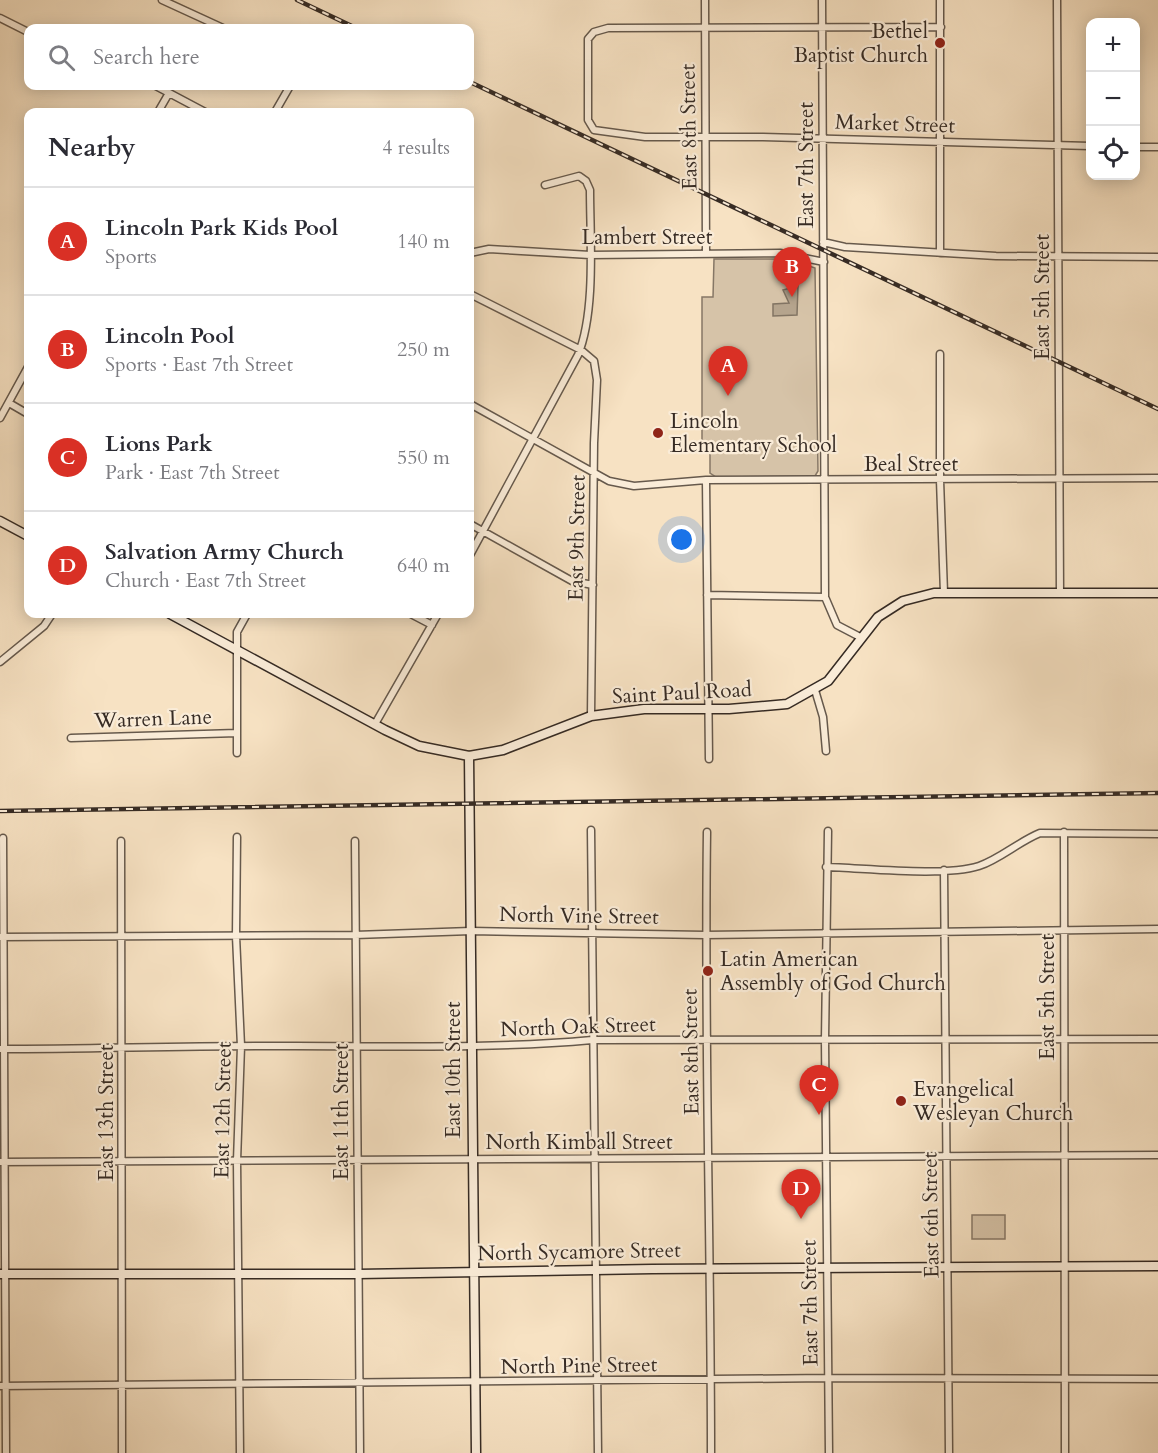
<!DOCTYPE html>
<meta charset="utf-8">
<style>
:root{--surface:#fff;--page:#f2f2f3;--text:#2b2b33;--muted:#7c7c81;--line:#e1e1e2;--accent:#d93025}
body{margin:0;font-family:Cardo,serif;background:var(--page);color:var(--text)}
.controls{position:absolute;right:18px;top:18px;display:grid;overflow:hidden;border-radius:12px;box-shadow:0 3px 15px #0003}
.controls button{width:54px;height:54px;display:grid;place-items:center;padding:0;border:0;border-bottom:2px solid var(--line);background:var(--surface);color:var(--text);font:30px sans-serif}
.you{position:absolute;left:682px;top:540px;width:21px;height:21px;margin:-15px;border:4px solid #fff;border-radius:50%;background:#1a73e8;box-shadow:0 0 0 9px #1a73e833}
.badge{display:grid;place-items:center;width:39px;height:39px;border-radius:50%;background:var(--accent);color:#fff;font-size:20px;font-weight:700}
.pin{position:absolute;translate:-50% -50px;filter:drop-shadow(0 2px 3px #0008)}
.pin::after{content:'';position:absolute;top:32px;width:21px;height:18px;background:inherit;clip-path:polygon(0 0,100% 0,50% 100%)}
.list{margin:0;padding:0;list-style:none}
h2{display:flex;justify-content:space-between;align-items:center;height:78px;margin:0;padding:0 24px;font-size:26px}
h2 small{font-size:20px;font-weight:400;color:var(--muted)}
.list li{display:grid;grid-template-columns:39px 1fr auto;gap:18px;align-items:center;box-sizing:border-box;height:108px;padding:0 24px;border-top:2px solid var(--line)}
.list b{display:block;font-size:22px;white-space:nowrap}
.list p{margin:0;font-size:20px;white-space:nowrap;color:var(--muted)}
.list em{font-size:20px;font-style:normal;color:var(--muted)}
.icon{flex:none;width:33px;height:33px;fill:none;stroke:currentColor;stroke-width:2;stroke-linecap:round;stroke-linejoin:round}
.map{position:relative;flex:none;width:1158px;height:1453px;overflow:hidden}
.search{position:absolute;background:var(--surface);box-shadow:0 3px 15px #0003;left:24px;top:24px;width:450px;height:66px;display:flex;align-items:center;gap:15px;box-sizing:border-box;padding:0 21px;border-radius:12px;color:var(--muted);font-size:22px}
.panel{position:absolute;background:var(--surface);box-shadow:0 3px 15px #0003;left:24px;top:108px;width:450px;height:510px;border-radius:12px}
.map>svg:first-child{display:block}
.green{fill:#d6c3a8;stroke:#867766;stroke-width:1.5}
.water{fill:#b5a48d;stroke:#827463;stroke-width:1.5}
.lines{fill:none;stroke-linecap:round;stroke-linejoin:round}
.street-casing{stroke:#66594c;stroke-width:9}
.secondary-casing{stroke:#362b24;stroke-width:11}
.street{stroke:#faecd8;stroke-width:6}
.secondary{stroke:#faecd8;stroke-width:8}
.rail-casing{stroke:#362b24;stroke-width:4.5}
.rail{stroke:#faecd8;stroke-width:2;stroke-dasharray:7;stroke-linecap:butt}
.poi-dot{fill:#8f2418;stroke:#faecd8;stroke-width:2}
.labels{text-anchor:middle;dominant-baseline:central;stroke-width:4.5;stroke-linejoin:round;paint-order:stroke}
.poi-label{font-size:21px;fill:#362b24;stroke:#faecd8;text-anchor:start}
.street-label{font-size:21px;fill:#362b24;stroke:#faecd8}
</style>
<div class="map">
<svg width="1158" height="1453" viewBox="0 0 1158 1453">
<rect width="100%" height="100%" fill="#f7e2c3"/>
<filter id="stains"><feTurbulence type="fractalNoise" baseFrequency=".00333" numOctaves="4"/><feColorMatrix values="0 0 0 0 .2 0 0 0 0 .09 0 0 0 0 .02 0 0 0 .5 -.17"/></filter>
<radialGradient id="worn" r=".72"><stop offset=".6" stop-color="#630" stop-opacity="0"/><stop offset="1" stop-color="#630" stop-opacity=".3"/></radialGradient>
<path class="green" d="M714,259H789L815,268L818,471L815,476L716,477L710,473V454L702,442V297H713Z
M972,1215H1005V1239H972Z"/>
<path class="water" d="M798,286L797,315L773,316V304L789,303L783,290Z"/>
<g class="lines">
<defs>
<path id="street" d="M162,0L223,28
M705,0L706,253
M822,0L825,597L837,625L860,637
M1057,0L1060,593
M0,18L28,32
M941,27L608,28L594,32L588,39V120L594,130L645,137H763L1090,146
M156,86L205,112
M158,112L169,93
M275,112L290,86
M1136,147H1158
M823,242L845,247L996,256L1158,257
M470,253L489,249L590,255L780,253L824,262
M940,253V0
M470,294L581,350L594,361L597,380L594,443L591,716
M940,354V480L944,593
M9,403L28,414
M470,404L609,481L634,486L706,480L1158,478
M0,418L28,367
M706,480L709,759
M470,524L572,581L593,585
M470,555L578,355C596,311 590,237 590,190L586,181L579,176L545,185
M707,595L825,597
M411,614L432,625
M0,662L44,626L52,614
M815,690L823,717L826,751
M375,724L438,614
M71,738L237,733
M237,753V632L247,614
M591,830L598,1453
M828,831L825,1040L829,1453
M707,832C704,1039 711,1246 711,1453
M1064,832L1065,1453
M237,837L236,936L241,1046L237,1161L240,1453
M3,838L6,1453
M121,841L122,1453
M355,841L360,1453
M826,867C865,868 944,877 979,866C1000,859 1018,842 1040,833L1158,834
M944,870L949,1453
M0,937L355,935L471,931L705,935L1158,929
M0,1049C99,1049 197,1045 296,1046C395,1046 494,1049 592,1040L1158,1039
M0,1162L1158,1155
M0,1386L828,1378L1158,1379"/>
<path id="secondary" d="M0,521L28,536
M170,614L385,730L419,746L469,756L503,750L591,716L644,709H729L787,704L828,681L878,617L903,601L934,593H1158
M469,756L476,1453
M0,1274H358L652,1269L1158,1266"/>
</defs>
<use href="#street" class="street-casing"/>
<use href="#secondary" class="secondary-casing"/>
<use href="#street" class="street"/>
<use href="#secondary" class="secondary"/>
<defs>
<path id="rail" d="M297,0L356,28
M470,82L1158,409
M0,811L1158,793"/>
</defs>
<use href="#rail" class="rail-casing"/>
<use href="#rail" class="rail"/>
</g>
<g class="poi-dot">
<circle cx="940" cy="43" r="6"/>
<circle cx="658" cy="433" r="6"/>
<circle cx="708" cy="971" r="6"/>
<circle cx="901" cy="1101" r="6"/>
</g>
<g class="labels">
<g class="poi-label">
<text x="928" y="31" text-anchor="end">Bethel<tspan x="928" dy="24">Baptist Church</tspan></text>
<text x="670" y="421">Lincoln<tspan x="670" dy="24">Elementary School</tspan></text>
<text x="720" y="959">Latin American<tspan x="720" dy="24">Assembly of God Church</tspan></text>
<text x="913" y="1089">Evangelical<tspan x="913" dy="24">Wesleyan Church</tspan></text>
</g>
<g class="street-label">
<text transform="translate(895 124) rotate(2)">Market Street</text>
<text transform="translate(689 127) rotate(-91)">East 8th Street</text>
<text transform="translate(806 165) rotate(-90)">East 7th Street</text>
<text x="647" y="237">Lambert Street</text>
<text transform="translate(1042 297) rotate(-90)">East 5th Street</text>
<text x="911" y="464">Beal Street</text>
<text transform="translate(577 538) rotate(-89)">East 9th Street</text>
<text transform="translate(682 693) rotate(-3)">Saint Paul Road</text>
<text transform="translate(153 719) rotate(-2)">Warren Lane</text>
<text transform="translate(579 916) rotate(1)">North Vine Street</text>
<text transform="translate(1047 997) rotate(-90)">East 5th Street</text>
<text transform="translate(578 1027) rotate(-2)">North Oak Street</text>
<text transform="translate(691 1052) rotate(-91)">East 8th Street</text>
<text transform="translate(453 1070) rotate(-90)">East 10th Street</text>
<text transform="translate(223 1110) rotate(-89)">East 12th Street</text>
<text transform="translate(341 1112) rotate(-90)">East 11th Street</text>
<text transform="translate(106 1113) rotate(-90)">East 13th Street</text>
<text x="579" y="1142">North Kimball Street</text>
<text transform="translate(931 1215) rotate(-91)">East 6th Street</text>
<text transform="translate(579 1252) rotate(-1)">North Sycamore Street</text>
<text transform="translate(810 1303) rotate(-91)">East 7th Street</text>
<text transform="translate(579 1366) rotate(-1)">North Pine Street</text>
</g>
</g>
<rect width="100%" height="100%" filter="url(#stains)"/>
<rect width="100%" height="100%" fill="url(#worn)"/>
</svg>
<div class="controls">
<button>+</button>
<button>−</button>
<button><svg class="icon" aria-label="locate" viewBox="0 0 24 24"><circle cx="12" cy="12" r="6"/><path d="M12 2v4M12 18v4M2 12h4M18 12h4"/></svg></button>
</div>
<div class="you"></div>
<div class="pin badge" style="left:728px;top:396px">A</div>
<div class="pin badge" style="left:792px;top:297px">B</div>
<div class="pin badge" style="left:819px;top:1115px">C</div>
<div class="pin badge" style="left:801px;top:1219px">D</div>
<div class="search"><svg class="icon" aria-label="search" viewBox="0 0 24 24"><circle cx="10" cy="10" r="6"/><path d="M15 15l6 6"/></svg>Search here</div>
<section class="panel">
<h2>Nearby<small>4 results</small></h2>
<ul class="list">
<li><span class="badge">A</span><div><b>Lincoln Park Kids Pool</b><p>Sports</p></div><em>140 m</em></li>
<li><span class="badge">B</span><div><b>Lincoln Pool</b><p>Sports · East 7th Street</p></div><em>250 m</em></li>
<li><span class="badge">C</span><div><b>Lions Park</b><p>Park · East 7th Street</p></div><em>550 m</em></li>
<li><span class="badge">D</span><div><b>Salvation Army Church</b><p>Church · East 7th Street</p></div><em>640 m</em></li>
</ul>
</section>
</div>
